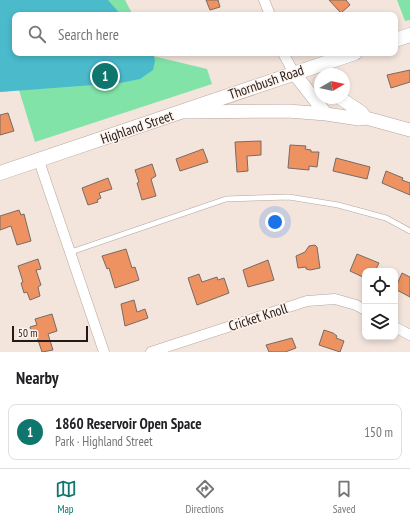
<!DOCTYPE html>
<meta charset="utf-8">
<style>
:root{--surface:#fff;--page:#f6f6f6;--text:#202124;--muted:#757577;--line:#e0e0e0;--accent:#0f766e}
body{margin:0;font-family:"PT Sans Narrow",sans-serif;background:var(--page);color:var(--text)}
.controls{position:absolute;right:12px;bottom:12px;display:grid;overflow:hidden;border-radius:8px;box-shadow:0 2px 6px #0003}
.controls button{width:36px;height:36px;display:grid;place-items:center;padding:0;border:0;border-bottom:1px solid var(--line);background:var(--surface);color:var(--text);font:20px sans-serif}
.compass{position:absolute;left:314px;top:68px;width:36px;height:36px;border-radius:50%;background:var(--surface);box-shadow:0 2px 6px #0003;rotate:81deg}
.scale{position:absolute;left:12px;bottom:10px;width:76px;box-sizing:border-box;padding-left:4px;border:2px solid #201b18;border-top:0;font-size:11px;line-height:14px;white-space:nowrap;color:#201b18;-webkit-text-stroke:3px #fef2ec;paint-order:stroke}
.you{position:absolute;left:275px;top:222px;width:14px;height:14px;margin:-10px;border:3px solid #fff;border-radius:50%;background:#1a73e8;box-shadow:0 0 0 6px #1a73e833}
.badge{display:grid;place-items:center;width:26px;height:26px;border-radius:50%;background:var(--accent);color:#fff;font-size:13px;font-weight:700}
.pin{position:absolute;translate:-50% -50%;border:2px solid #fff;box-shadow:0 1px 4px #0006}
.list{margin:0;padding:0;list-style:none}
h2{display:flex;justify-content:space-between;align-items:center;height:52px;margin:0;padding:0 16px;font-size:17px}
h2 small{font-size:13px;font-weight:400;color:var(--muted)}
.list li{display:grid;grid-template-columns:26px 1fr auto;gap:12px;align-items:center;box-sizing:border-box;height:56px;margin:0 8px 8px;padding:0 8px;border:1px solid var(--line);border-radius:8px}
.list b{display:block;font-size:15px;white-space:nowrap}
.list p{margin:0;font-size:13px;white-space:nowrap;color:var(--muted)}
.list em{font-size:13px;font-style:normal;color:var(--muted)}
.icon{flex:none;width:22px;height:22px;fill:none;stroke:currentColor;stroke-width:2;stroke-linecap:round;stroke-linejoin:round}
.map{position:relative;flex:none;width:410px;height:352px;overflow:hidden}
.search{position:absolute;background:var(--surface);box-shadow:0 2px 6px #0003;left:12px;right:12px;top:12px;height:44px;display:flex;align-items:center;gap:10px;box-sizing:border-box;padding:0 14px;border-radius:8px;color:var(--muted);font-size:15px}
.sheet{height:116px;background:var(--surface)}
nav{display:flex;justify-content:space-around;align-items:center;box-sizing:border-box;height:56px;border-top:1px solid var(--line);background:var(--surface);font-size:11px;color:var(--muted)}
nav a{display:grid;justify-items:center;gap:2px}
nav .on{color:var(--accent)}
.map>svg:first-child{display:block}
.green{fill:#82e3a8}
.water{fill:#4bbbcc}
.building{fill:#ee9261;stroke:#786b65}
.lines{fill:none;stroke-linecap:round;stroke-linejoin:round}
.service-casing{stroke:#b4a69f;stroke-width:6}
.minor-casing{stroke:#b4a69f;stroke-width:11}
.tertiary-casing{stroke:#b4a69f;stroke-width:14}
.secondary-casing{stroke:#b4a69f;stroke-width:15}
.service{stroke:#fff;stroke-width:5}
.minor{stroke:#fff;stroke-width:10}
.tertiary{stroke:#fff;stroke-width:13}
.secondary{stroke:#fff;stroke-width:14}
.labels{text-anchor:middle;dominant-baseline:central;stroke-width:3;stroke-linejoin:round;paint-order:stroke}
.street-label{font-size:14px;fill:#201b18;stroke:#fef2ec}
</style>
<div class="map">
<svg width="410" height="352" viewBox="0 0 410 352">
<rect width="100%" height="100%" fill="#f3e4dc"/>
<path class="green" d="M0,0H125L133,15H15V53L153,56L207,69L212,84L35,142L19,90L0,92Z
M397,0H410V20L405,21Z"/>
<path class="water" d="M0,0H108L121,15H15V53H153L155,61L153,70L140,79L120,83L0,92Z"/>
<path class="building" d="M206,0H218L220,7L210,10Z
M329,0H346L350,5L341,13Z
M410,70V82L391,88L387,75Z
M8,113L14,131L0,135V115Z
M261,141V155L247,156L248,171L237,172L235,142Z
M290,145L306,146L305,149L311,150V152H319L317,167L309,166V170L288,168Z
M203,149L208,162L180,171L176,159Z
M336,158L370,167L367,179L333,171Z
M152,164L156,176L151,179L156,196L142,200L137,183L139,182L135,170Z
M386,171L403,178L402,180L410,183V195L382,183Z
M108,178L112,189L99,193L101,198L97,200L98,202L88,205L82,188Z
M19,210L21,215L24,214L31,241L17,245L11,226L0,230V216Z
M315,245L317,247L320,268L310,270L306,269V267L298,268L296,256L305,252L309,246Z
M126,249L132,268L135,267L139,280L115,288L109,268L107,269L102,256Z
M357,254L379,263L375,271H365V278L350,271Z
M38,259L41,269L36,270L41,285L38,287L40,296L30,300L27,292L24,293L21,283L23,282L18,266Z
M268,260L274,280L248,287L243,270Z
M402,273L410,277V297L395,289Z
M199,274L202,282L217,277L218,280L224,278L229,293L197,305L188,278Z
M134,300L137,312L145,309L148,318L125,326L121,304Z
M52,314L57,331L48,334L53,350L42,352L37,337L34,338L30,327L37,325L35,319Z
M324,330L333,333L337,336L336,338L344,341L340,352L319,345Z
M292,338L296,348L285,352H269L266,345Z"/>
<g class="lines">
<defs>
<path id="service" d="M71,252L226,199L289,197L338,205L386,218L410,231"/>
<path id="minor" d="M264,0L270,15
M283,53L294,73
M39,161L104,352
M395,327L410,335
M151,352L307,301L335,299L356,305L365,310"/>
<path id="tertiary" d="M325,63L328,74
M294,73L326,114
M340,98L361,112L366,118
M186,112L288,111L326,114L359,119L366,118L410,130"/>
<path id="secondary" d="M395,40L410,35
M0,173L355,53"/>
</defs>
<use href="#service" class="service-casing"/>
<use href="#minor" class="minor-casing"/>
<use href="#tertiary" class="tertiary-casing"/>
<use href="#secondary" class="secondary-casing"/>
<use href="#service" class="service"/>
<use href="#minor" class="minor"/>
<use href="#tertiary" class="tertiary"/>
<use href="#secondary" class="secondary"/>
</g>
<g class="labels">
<g class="street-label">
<text transform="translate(266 82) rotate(-19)">Thornbush Road</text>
<text transform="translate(137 127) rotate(-19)">Highland Street</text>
<text transform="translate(258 317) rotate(-18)">Cricket Knoll</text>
</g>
</g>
</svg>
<div class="controls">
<button><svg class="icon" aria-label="locate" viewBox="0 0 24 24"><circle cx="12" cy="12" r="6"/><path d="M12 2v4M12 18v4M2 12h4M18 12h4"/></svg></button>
<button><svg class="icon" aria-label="layers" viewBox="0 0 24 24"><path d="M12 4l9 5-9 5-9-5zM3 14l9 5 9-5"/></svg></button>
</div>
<svg class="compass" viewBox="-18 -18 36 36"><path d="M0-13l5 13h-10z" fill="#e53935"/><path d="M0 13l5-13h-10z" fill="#757577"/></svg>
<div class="scale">50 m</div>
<div class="you"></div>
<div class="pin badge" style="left:105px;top:76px">1</div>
<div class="search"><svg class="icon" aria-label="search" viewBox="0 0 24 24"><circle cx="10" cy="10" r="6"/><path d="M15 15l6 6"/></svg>Search here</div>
</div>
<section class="sheet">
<h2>Nearby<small></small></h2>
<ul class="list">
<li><span class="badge">1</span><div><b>1860 Reservoir Open Space</b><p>Park · Highland Street</p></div><em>150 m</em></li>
</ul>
</section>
<nav>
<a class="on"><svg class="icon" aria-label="map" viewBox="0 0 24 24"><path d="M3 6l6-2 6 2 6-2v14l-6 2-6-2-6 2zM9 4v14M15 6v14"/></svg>Map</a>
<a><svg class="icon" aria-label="directions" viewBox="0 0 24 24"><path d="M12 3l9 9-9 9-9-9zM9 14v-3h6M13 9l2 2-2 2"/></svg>Directions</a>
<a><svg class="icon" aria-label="saved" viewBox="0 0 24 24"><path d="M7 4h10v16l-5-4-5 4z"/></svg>Saved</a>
</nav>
